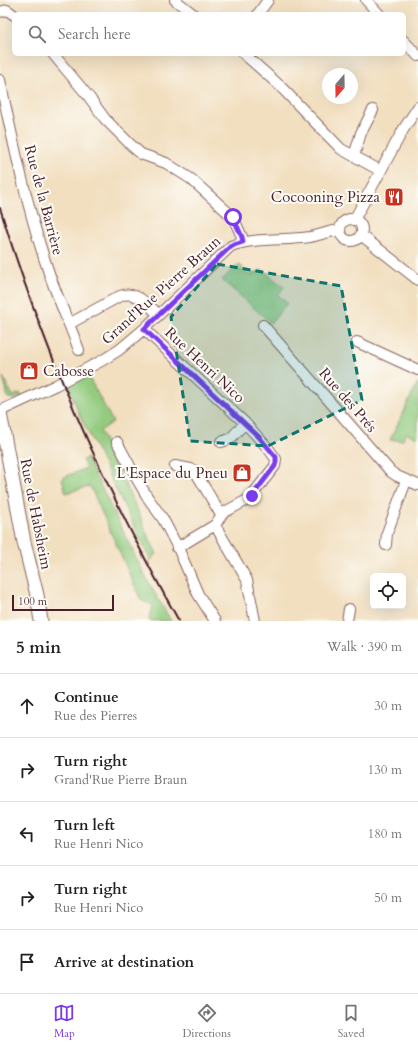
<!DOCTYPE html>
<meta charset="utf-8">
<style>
:root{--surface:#fff;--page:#f6f6f6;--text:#202124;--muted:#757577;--line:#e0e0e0;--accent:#7c3aed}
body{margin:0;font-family:Cardo,serif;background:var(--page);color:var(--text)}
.controls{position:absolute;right:12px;bottom:12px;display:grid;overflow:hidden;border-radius:6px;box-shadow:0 4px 16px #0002}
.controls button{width:36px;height:36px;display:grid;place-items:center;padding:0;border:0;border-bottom:1px solid var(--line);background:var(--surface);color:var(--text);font:20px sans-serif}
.compass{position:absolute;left:322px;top:68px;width:36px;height:36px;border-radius:50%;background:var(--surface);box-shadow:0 4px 16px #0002;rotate:200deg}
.scale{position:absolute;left:12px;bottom:10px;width:102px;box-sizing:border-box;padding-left:4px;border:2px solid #4a1f2b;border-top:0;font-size:11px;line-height:14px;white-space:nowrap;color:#4a1f2b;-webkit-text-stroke:3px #fdfcf7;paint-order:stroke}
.stop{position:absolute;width:12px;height:12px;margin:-9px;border:3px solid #7c3aed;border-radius:50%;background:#fff}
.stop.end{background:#7c3aed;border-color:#fff;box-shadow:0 1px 4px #0008}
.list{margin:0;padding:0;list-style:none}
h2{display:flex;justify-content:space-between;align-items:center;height:52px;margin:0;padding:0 16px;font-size:17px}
h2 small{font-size:13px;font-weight:400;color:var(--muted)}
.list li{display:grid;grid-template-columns:26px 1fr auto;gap:12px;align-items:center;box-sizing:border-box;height:64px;padding:0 16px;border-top:1px solid var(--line)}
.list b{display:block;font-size:15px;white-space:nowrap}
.list p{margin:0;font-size:13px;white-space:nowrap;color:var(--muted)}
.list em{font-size:13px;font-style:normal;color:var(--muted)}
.icon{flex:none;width:22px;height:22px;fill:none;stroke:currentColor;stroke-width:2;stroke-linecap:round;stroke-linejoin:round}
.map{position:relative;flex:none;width:418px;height:621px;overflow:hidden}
.search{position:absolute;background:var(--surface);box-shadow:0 4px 16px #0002;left:12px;right:12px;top:12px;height:44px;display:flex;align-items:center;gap:10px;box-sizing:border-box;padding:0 14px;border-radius:6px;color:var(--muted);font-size:15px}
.sheet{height:372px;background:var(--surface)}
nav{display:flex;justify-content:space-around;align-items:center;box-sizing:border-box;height:56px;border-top:1px solid var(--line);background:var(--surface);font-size:11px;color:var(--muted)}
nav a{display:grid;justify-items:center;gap:2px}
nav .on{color:var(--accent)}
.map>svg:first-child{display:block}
.green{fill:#93cb7f;stroke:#6e7555}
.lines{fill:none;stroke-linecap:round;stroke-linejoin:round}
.minor-casing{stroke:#85625f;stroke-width:12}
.major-casing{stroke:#85625f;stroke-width:15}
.minor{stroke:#fff;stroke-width:10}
.major{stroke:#fff;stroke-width:13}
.rail{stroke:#4a1f2b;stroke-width:2}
.route{stroke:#7c3aed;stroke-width:5}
.marked{fill:#0f766e;fill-opacity:0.2;stroke:#0f766e;stroke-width:3;stroke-dasharray:8 5;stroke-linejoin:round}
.labels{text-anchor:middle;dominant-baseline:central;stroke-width:4;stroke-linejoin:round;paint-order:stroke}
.poi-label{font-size:15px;fill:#4a1f2b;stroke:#fdfcf7;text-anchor:end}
.street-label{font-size:15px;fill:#4a1f2b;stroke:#fdfcf7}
</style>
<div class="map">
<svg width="418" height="621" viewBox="0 0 418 621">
<rect width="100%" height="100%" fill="#fdfcf7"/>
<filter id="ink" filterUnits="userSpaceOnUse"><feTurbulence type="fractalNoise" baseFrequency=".025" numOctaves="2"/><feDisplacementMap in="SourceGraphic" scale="8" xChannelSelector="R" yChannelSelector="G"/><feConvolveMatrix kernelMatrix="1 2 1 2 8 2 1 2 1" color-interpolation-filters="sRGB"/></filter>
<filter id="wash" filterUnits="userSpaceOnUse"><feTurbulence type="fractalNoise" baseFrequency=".012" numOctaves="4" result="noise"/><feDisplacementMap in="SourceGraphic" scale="16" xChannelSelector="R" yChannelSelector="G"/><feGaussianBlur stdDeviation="0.9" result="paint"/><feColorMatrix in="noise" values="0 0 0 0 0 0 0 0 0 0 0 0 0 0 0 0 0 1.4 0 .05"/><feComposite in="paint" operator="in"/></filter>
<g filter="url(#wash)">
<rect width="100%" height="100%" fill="#f2dfc0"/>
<path class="green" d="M239,264L249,276L262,270L284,287L278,295L287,303L271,323L222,280Z
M87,374L113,422L100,431L142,520L145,530L157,554L153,556L151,561L80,416L68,385Z
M3,377L13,396L20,393L22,396L13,399L8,398Z
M418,382V435L417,438L406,433L403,440H390Z
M87,458L146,578L171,621H150L149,618L153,605L141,600L90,486L66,493L62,478L86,468L82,460Z"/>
</g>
<g filter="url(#ink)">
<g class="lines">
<defs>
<path id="minor" d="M175,0L193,14
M366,0L379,14
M0,12L7,10L14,15
M258,14L268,0
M404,41L418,56
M53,54L89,97L105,119L131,145L141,154L166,163L191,179L233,217L242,237L243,242
M244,54L279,85L341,149L381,171
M0,80C13,142 27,207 47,267C56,295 69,322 79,350
M354,156L361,133L373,110
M340 230a11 11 0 1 1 22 0a11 11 0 1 1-22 0Z
M354,220L403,130L418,107
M361,235L418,280
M69,324L120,296C136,290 147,304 158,314
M263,325L391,472L397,476L418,485
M144,329L245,423L268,448L276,459L275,466L249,499L223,513L215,525L177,548
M357,342L418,370
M0,411L56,385L103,360L119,350L144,329L231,246C256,237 284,241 310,237C320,235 330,231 340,230
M117,442L138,481L148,498L163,519L179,550L198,594L215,621
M221,442L230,439L245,423
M175,466L191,469L195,471L221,515
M215,525L247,580L255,621
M386,545L387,533L406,481
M347,621L349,609"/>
<path id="major" d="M0,413L24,542L37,595L41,621"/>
</defs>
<use href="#minor" class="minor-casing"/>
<use href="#major" class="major-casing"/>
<use href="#minor" class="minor"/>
<use href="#major" class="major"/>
<path class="rail" d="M0,208C44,352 105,490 179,621"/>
</g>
</g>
<g class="lines" filter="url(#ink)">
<path class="route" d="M233,217L242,237L243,242L231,246L144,329L259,437L276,457V462L275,466L252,496"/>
</g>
<path class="marked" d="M217,264L341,286L362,400L268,446L190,441L171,317Z"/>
<defs>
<symbol id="restaurant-square" viewBox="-11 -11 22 22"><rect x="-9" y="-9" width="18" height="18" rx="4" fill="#c8321e" stroke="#fdfcf7"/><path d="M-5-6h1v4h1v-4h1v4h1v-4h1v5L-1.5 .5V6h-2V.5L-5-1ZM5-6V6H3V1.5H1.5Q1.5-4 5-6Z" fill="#fff"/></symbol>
<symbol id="shop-square" viewBox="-11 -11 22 22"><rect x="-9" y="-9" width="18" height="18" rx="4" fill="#c8321e" stroke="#fdfcf7"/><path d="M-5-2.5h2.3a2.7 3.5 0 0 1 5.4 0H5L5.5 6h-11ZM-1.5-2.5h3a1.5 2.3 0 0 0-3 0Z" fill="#fff"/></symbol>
</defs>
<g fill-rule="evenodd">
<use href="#restaurant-square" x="383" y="186" width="22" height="22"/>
<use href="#shop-square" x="18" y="360" width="22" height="22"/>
<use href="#shop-square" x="231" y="462" width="22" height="22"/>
</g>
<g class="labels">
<g class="poi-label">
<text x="380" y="197">Cocooning Pizza</text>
<text x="43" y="371" text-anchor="start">Cabosse</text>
<text x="228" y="473">L'Espace du Pneu</text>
</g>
<g class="street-label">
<text transform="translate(44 200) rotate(75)">Rue de la Barrière</text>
<text transform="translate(161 290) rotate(-42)">Grand'Rue Pierre Braun</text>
<text transform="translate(205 365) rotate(43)">Rue Henri Nico</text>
<text transform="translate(348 400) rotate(49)">Rue des Prés</text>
<text transform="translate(36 514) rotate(79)">Rue de Habsheim</text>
</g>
</g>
</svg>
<div class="controls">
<button><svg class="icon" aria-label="locate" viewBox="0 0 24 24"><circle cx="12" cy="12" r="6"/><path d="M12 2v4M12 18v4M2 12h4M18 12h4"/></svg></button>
</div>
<svg class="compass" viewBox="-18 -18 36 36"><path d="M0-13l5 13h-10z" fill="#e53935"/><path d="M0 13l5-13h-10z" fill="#757577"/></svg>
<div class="scale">100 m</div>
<div class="stop" style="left:233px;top:217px"></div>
<div class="stop end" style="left:252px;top:496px"></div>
<div class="search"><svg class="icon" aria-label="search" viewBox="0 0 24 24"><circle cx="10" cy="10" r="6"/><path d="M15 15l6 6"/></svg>Search here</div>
</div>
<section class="sheet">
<h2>5 min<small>Walk · 390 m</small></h2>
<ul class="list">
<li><svg class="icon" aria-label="ahead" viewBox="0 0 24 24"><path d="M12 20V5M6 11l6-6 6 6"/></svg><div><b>Continue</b><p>Rue des Pierres</p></div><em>30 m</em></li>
<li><svg class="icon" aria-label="right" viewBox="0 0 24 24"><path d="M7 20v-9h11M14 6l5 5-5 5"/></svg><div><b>Turn right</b><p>Grand'Rue Pierre Braun</p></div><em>130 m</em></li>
<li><svg class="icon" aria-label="left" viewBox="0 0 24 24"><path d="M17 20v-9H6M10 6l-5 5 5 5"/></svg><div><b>Turn left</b><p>Rue Henri Nico</p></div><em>180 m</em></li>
<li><svg class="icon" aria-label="right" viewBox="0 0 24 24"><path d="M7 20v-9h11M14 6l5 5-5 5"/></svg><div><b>Turn right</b><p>Rue Henri Nico</p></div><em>50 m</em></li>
<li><svg class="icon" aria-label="arrive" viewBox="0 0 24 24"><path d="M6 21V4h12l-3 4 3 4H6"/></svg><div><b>Arrive at destination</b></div></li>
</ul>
</section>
<nav>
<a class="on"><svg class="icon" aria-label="map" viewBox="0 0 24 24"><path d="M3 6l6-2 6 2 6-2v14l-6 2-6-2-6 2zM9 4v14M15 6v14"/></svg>Map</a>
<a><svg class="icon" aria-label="directions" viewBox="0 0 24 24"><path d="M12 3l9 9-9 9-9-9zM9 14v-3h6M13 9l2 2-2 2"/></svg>Directions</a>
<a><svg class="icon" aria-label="saved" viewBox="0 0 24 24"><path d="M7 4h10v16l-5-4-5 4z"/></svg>Saved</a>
</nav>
